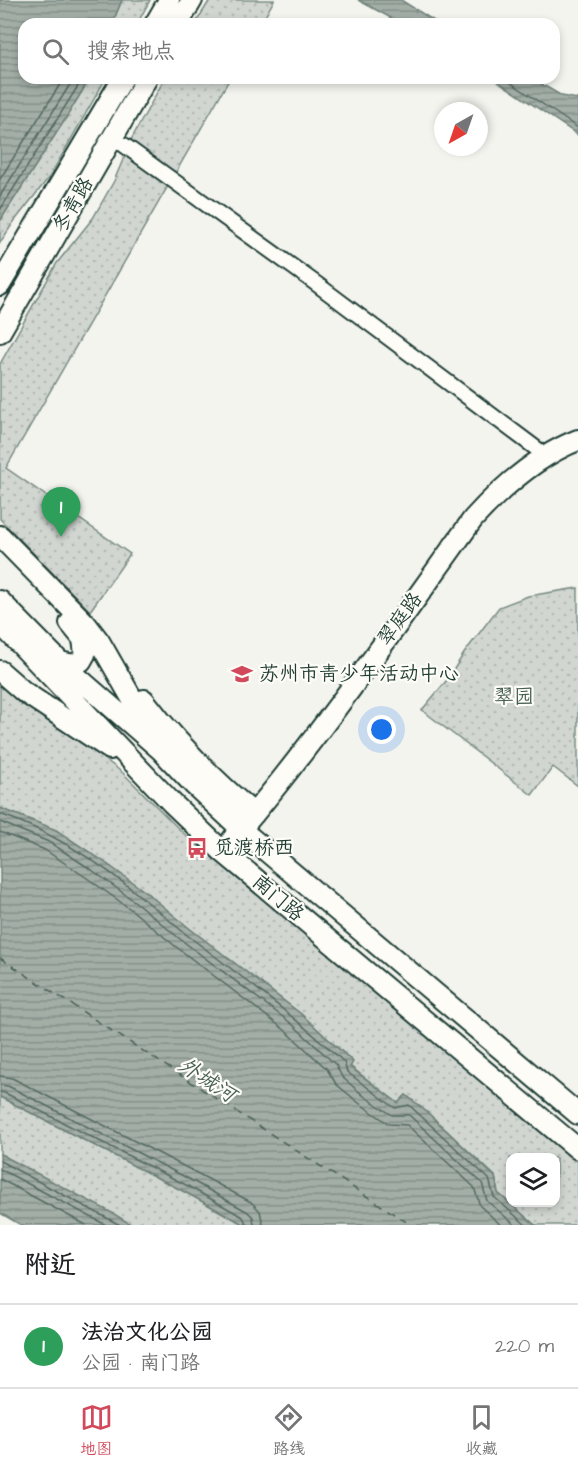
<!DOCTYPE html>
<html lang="zh">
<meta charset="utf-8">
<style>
:root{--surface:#fff;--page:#f2f2f2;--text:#202124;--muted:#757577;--line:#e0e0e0;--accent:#d1495b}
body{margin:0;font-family:"Architects Daughter","LXGW WenKai TC",sans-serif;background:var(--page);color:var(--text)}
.controls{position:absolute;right:18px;bottom:18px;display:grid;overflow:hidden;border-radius:12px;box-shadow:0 3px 9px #0003}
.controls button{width:54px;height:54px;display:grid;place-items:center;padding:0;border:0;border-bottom:2px solid var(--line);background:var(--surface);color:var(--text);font:30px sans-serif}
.compass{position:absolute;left:434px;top:102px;width:54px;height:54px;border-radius:50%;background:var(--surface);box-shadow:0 3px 9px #0003;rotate:220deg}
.you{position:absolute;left:382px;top:730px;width:21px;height:21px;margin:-15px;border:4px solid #fff;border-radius:50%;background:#1a73e8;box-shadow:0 0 0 9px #1a73e833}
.badge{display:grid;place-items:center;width:39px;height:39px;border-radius:50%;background:var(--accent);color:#fff;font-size:20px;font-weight:700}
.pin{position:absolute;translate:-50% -50px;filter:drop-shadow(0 2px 3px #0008)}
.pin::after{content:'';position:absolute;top:32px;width:21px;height:18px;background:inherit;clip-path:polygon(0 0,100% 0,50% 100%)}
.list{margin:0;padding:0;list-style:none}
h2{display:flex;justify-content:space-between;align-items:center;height:78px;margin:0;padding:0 24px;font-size:26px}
h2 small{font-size:20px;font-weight:400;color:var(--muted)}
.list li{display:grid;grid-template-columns:39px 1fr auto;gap:18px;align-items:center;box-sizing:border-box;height:84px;padding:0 24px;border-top:2px solid var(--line)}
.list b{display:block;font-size:22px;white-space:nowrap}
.list p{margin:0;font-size:20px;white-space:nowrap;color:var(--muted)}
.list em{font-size:20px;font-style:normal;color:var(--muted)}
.icon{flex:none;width:33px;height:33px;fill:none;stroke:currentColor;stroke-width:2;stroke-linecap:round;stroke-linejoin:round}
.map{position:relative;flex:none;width:578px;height:1225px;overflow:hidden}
.search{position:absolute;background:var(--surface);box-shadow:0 3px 9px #0003;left:18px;right:18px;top:18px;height:66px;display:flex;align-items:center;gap:15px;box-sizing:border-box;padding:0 21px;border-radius:18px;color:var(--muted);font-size:22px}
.sheet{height:162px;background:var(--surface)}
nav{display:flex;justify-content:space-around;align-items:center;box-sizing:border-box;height:84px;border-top:2px solid var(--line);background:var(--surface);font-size:16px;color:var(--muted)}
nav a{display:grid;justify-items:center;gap:3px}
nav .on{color:var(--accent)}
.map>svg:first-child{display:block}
.park{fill:url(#park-dots);stroke:#788a82;stroke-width:1.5;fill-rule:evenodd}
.water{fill:url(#water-rules);stroke:#6e8179;stroke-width:1.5}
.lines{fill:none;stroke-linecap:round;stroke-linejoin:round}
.shore{stroke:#546a62;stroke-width:1.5}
.ferry{stroke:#475f56;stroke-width:1.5;stroke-dasharray:8 6;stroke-linecap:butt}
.street-casing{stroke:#1f3d34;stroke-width:18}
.secondary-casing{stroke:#1f3d34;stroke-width:24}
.street{stroke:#fdfcf7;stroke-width:14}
.secondary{stroke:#fdfcf7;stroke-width:20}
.labels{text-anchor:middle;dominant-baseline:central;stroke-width:4.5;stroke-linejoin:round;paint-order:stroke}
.street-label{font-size:20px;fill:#1f3d34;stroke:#fdfcf7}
.poi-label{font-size:20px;fill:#1f3d34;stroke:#fdfcf7;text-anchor:start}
.park-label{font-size:20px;fill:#435c53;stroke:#fdfcf7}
.water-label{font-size:21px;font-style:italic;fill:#475f56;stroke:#fdfcf7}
</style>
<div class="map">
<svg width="578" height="1225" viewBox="0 0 578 1225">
<defs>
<pattern id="park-dots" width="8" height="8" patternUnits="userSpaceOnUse" patternTransform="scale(1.5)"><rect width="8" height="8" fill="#d1d6d1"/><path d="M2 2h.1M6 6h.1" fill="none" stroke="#b3b9b4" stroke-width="1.8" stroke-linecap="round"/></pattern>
<pattern id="water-rules" width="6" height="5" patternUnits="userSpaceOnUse" patternTransform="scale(1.5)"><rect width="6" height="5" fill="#a3aea7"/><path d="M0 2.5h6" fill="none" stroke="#848f89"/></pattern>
</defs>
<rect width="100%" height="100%" fill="#f4f4ef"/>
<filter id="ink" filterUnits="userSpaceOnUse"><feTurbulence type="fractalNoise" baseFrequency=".0167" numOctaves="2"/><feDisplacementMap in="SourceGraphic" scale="12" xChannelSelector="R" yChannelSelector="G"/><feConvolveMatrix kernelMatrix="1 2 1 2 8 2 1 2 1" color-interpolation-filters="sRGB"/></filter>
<g filter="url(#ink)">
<path class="park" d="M122,0H150L137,24H112Z
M210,0H274L261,24H195Z
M90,78H106L50,176L13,223L0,243V221L64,121Z
M165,78H230L6,468L130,554L90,611L0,519V364L57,263L93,218L114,181L133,136Z
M578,588V786L553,767L532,795L422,710L447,680L465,652L499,607L528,596Z
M0,672L35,706L123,773L182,832L578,1162V1225H535L498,1193L495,1176L429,1114L406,1095L398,1103L350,1066L352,1061L301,1014L189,928L147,893L100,859L56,830L0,808ZM510,1158H556V1202H510Z
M0,1097L183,1191L245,1225H132L0,1154Z"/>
<path class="water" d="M0,0H122L112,24H24V78H90L64,121L0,221Z
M358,0H401L439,24H402Z
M493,78H531L562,96L578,99V135Z
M0,808L56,830L100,859L147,893L189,928L301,1014L353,1062L350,1067L398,1103L406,1095L429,1114L495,1177L498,1193L535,1225H245L183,1191L0,1097Z
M0,1154L114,1214L132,1225H21L0,1213Z"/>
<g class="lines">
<path class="shore" d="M504,78L578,128
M0,179L64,78
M0,196L74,78
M0,210L83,78
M0,814C53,832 102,864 145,900C159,911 173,924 187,935C241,976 294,1016 344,1062L347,1072L395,1108L409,1105L489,1179L494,1197L526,1225
M0,822L49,842L92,870L138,904L180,939L292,1024L336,1065L342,1077L364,1096L392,1115H409L482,1183L487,1201L515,1225
M0,832L45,850L87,878L133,911L175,946L286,1031L327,1069L336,1084L359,1103L389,1124L407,1125L474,1187L480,1206L501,1225
M0,1076L12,1078L193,1171L251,1202L260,1211L263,1225
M0,1085L8,1086L189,1179L248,1212L253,1217L254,1225
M0,1092L5,1093L186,1185L243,1217L247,1225
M0,1161L120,1225
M0,1169L106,1225
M0,1179L86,1225"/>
<path class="ferry" d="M0,958L411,1225"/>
<defs>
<path id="street" d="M124,145L318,285L545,455"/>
<path id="secondary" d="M155,24L169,0
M178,24L192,0
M0,285L123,78
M0,332L147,78
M0,536L86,624L99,641L154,737
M0,601L60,662L161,750L194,785L251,838L578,1114
M0,623L172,803L222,851L578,1149
M60,662L73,665L81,661L85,654L83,639L70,623
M0,671L24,692L110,749
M144,700C176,742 214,780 254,814
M232,840C319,738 395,627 473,519C503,486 537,456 578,440"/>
</defs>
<use href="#street" class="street-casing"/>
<use href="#secondary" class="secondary-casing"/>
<use href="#street" class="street"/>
<use href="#secondary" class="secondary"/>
</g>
</g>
<defs>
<symbol id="university-bare" viewBox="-9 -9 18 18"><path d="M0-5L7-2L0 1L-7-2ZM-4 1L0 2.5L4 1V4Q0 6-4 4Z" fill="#d1495b" stroke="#fdfcf7" stroke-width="2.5" paint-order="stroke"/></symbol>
<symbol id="bus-bare" viewBox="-9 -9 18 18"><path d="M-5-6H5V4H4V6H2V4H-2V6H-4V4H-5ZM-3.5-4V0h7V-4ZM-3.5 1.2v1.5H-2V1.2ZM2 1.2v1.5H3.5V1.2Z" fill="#d1495b" stroke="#fdfcf7" stroke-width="2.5" paint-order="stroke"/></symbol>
</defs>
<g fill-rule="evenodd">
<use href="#university-bare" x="227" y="659" width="30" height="30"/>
<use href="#bus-bare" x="182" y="833" width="30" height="30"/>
</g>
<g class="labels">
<g class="street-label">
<text transform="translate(73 205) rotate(-60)">冬青路</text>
<text transform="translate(400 619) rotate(-54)">翠庭路</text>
<text transform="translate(278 898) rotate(40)">南门路</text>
</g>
<g class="poi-label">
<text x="259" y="674">苏州市青少年活动中心</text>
<text x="214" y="848">觅渡桥西</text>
</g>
<g class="park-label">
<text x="514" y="697">翠园</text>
</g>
<g class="water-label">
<text transform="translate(207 1080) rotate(33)">外城河</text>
</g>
</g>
</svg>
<div class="controls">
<button><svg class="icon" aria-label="layers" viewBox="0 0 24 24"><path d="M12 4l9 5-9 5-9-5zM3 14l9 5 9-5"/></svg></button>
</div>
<svg class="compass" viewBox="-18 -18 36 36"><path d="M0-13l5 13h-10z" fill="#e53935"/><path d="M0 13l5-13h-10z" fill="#757577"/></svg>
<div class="you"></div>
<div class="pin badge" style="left:61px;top:537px;background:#2e9e5b">1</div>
<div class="search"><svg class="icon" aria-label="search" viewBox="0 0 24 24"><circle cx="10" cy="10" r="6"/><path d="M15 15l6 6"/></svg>搜索地点</div>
</div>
<section class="sheet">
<h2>附近<small></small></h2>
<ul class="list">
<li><span class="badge" style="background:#2e9e5b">1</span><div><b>法治文化公园</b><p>公园 · 南门路</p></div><em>220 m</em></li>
</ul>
</section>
<nav>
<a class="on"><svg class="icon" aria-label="map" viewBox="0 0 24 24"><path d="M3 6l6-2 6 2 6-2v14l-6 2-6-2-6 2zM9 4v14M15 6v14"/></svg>地图</a>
<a><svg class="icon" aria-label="directions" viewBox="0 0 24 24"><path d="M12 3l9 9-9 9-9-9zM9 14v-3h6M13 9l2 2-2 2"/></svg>路线</a>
<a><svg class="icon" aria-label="saved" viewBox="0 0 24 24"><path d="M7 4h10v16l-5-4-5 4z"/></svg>收藏</a>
</nav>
